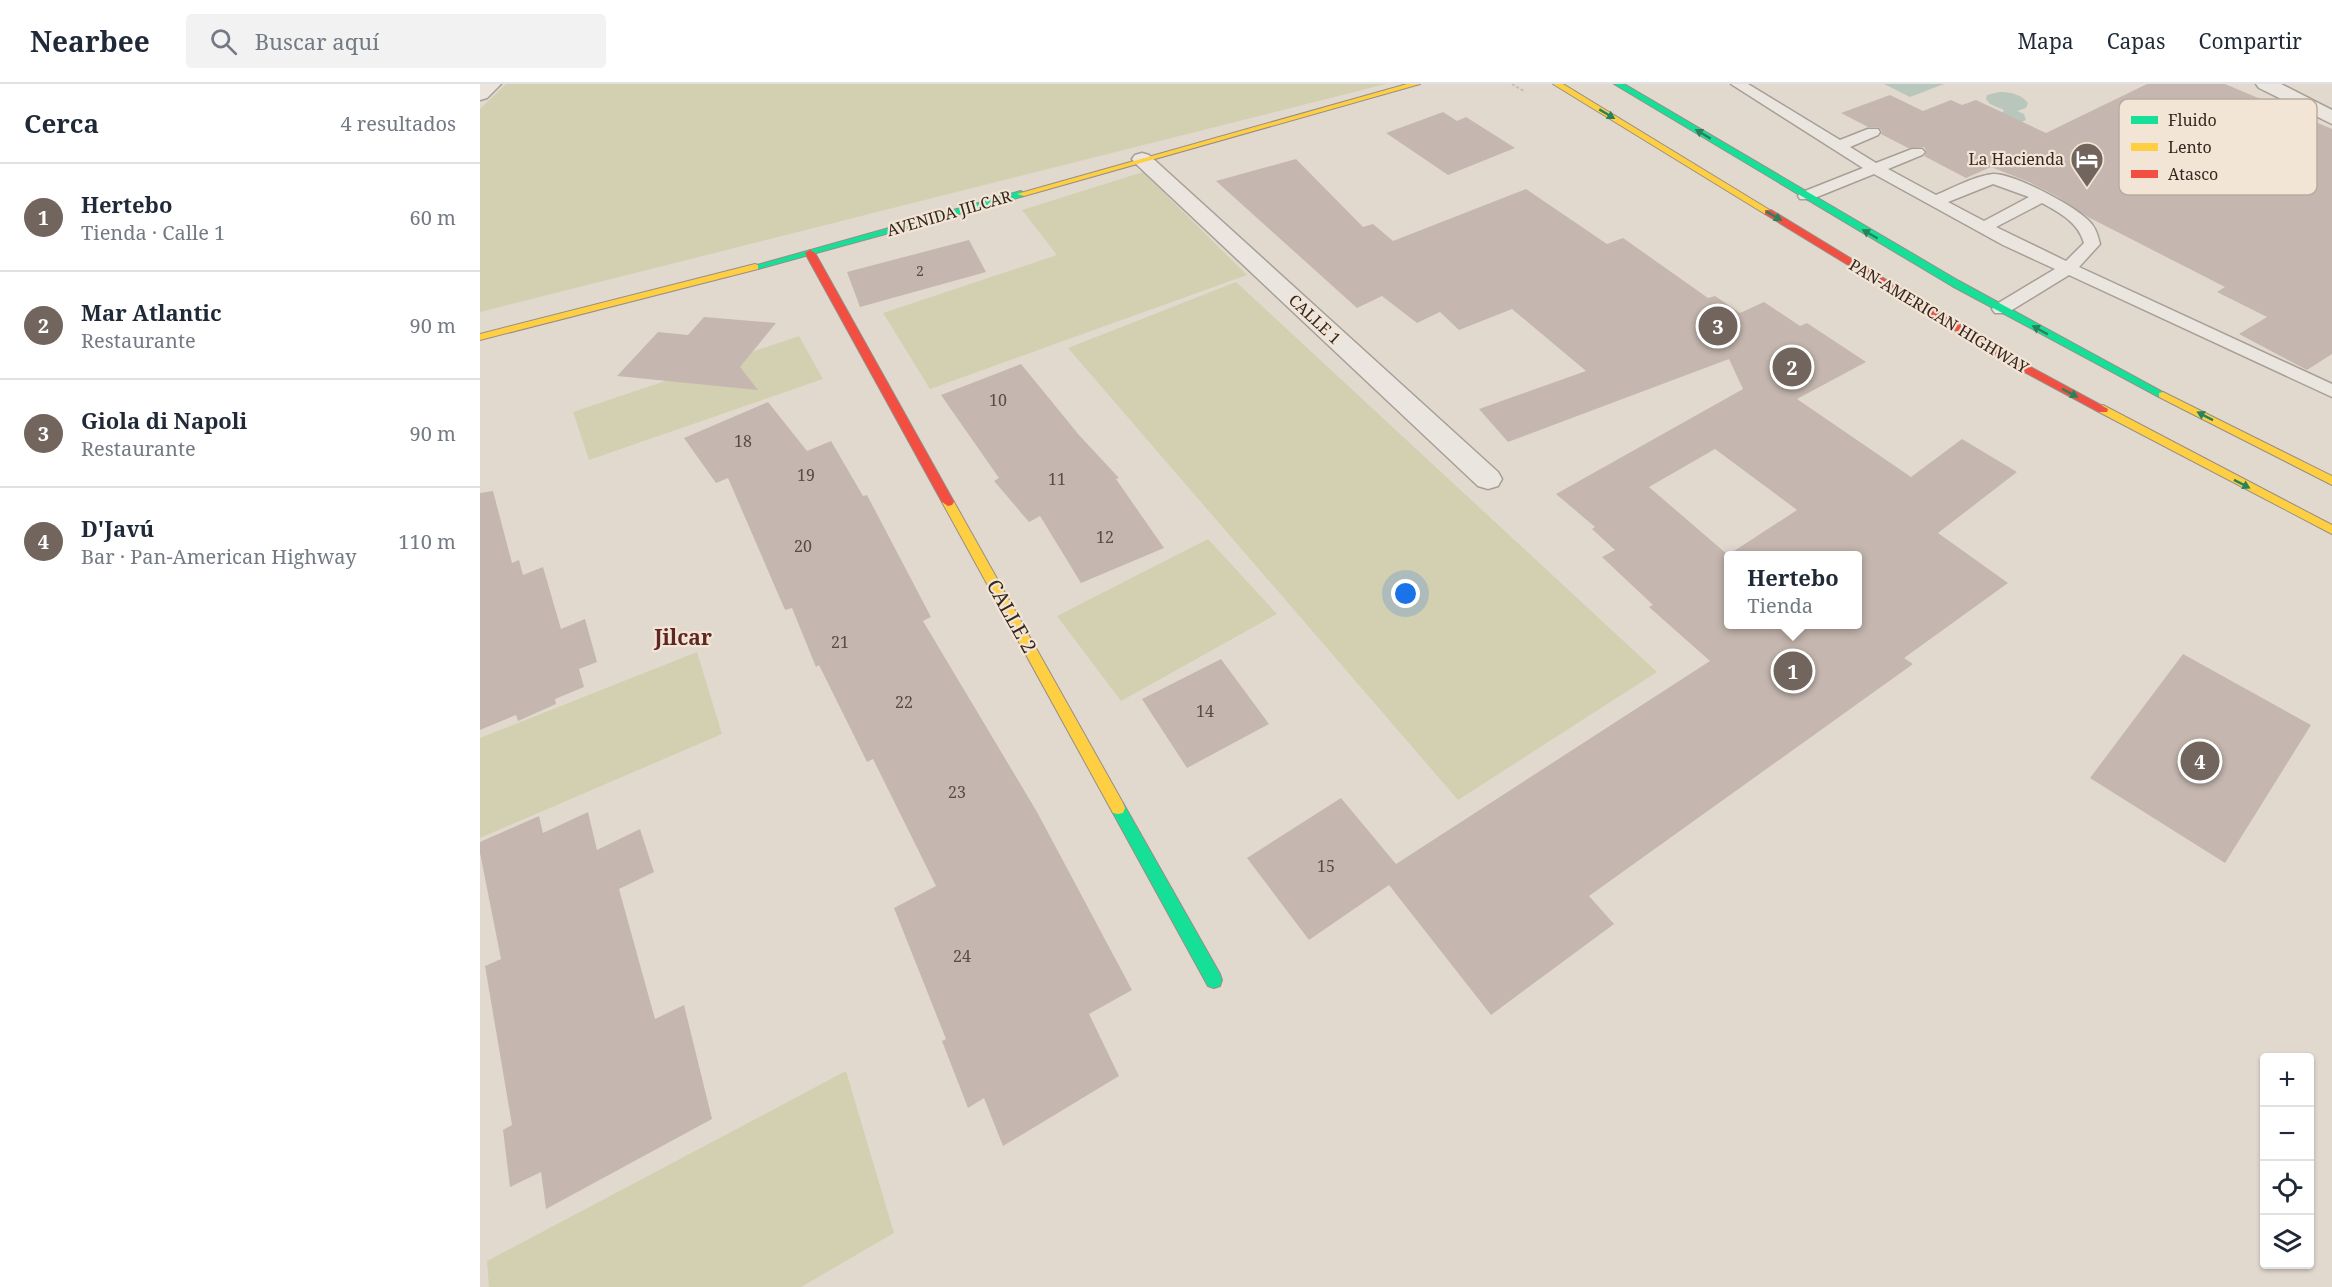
<!DOCTYPE html>
<html lang="es">
<meta charset="utf-8">
<style>
:root{--surface:#fff;--page:#f2f2f3;--text:#1f2937;--muted:#747a83;--line:#e0e1e3;--accent:#72655d}
body{margin:0;font-family:"Noto Serif",serif;background:var(--page);color:var(--text)}
.controls{position:absolute;right:18px;bottom:18px;display:grid;overflow:hidden;border-radius:6px;box-shadow:0 2px 4px #0004}
.controls button{width:54px;height:54px;display:grid;place-items:center;padding:0;border:0;border-bottom:2px solid var(--line);background:var(--surface);color:var(--text);font:30px sans-serif}
.you{position:absolute;left:926px;top:510px;width:21px;height:21px;margin:-15px;border:4px solid #fff;border-radius:50%;background:#1a73e8;box-shadow:0 0 0 9px #1a73e833}
.badge{display:grid;place-items:center;width:39px;height:39px;border-radius:50%;background:var(--accent);color:#fff;font-size:20px;font-weight:700}
.pin{position:absolute;translate:-50% -50%;border:3px solid #fff;box-shadow:0 2px 6px #0006}
.popup{position:absolute;left:1244px;top:467px;width:138px;height:78px;box-sizing:border-box;display:grid;place-content:center;border-radius:6px;background:var(--surface);filter:drop-shadow(0 2px 4px #0005);font-size:20px;white-space:nowrap;color:var(--muted)}
.popup b{font-size:22px;color:var(--text)}
.popup::after{content:'';position:absolute;left:50%;top:100%;margin-left:-12px;border:12px solid transparent;border-top-color:var(--surface)}
.list{margin:0;padding:0;list-style:none}
h2{display:flex;justify-content:space-between;align-items:center;height:78px;margin:0;padding:0 24px;font-size:26px}
h2 small{font-size:20px;font-weight:400;color:var(--muted)}
.list li{display:grid;grid-template-columns:39px 1fr auto;gap:18px;align-items:center;box-sizing:border-box;height:108px;padding:0 24px;border-top:2px solid var(--line)}
.list b{display:block;font-size:22px;white-space:nowrap}
.list p{margin:0;font-size:20px;white-space:nowrap;color:var(--muted)}
.list em{font-size:20px;font-style:normal;color:var(--muted)}
.icon{flex:none;width:33px;height:33px;fill:none;stroke:currentColor;stroke-width:2;stroke-linecap:round;stroke-linejoin:round}
.map{position:relative;flex:none;width:1852px;height:1203px;overflow:hidden}
header{display:flex;align-items:center;gap:36px;box-sizing:border-box;height:84px;padding:0 30px;background:var(--surface);border-bottom:2px solid var(--line)}
header strong{font-size:28px}
nav{display:flex;gap:33px;margin-inline-start:auto;font-size:21px}
.search{width:420px;height:54px;background:var(--page);display:flex;align-items:center;gap:15px;box-sizing:border-box;padding:0 21px;border-radius:6px;color:var(--muted);font-size:22px}
main{display:flex}
aside{flex:1;background:var(--surface)}
.map>svg:first-child{display:block}
.green{fill:#d3cfb1}
.water{fill:#b9c6bc}
.building{fill:#c5b7af;fill-rule:evenodd}
.lines{fill:none;stroke-linecap:round;stroke-linejoin:round}
.lane-casing{stroke:#a79f97;stroke-width:3}
.street-casing{stroke:#a79f97;stroke-width:3}
.fast-casing{stroke:#978e86;stroke-width:2}
.slow-casing{stroke:#978e86;stroke-width:2}
.jam-casing{stroke:#978e86;stroke-width:2}
.path{stroke:#c3bcb6;stroke-width:2;stroke-dasharray:3 2;stroke-linecap:butt}
.lane{fill:#eae6df;fill-rule:evenodd}
.street{fill:#eae6df;fill-rule:evenodd}
.fast{fill:#16e098;fill-rule:evenodd}
.slow{fill:#ffcf43;fill-rule:evenodd}
.jam{fill:#f24e42;fill-rule:evenodd}
.oneway{fill:#26845c}
.labels{text-anchor:middle;dominant-baseline:central;stroke-width:4.5;stroke-linejoin:round;paint-order:stroke}
.far-number-label{font-size:14px;fill:#594b44}
.far-poi-label{font-size:16px;fill:#352720;stroke:#f2e5d5;text-anchor:end}
.far-street-label{font-size:16px;fill:#352720;stroke:#f2e5d5}
.number-label{font-size:16px;fill:#594b44}
.street-label{font-size:20px;fill:#352720;stroke:#f2e5d5}
.neighbourhood-label{font-size:21px;font-weight:bold;fill:#5e2723;stroke:#f2e5d5}
.key{fill:#f2e5d5;stroke:#b9ac9f;stroke-width:1.5}
.key-label{font-size:16px;fill:#352720}
</style>
<header>
<strong>Nearbee</strong>
<div class="search"><svg class="icon" aria-label="search" viewBox="0 0 24 24"><circle cx="10" cy="10" r="6"/><path d="M15 15l6 6"/></svg>Buscar aquí</div>
<nav><a>Mapa</a><a>Capas</a><a>Compartir</a></nav>
</header>
<main>
<aside>
<h2>Cerca<small>4 resultados</small></h2>
<ul class="list">
<li><span class="badge">1</span><div><b>Hertebo</b><p>Tienda · Calle 1</p></div><em>60 m</em></li>
<li><span class="badge">2</span><div><b>Mar Atlantic</b><p>Restaurante</p></div><em>90 m</em></li>
<li><span class="badge">3</span><div><b>Giola di Napoli</b><p>Restaurante</p></div><em>90 m</em></li>
<li><span class="badge">4</span><div><b>D'Javú</b><p>Bar · Pan-American Highway</p></div><em>110 m</em></li>
</ul>
</aside>
<div class="map">
<svg width="1852" height="1203" viewBox="0 0 1852 1203">
<rect width="100%" height="100%" fill="#e2d9ce"/>
<path class="green" d="M26,0H906L0,228V25Z
M663,88L767,191L450,305L403,229L577,171L542,126Z
M756,198L1177,588L978,716L588,264Z
M319,252L343,295L109,376L93,328Z
M728,455L797,530L641,617L577,532Z
M217,568L242,650L0,754V654Z
M366,987L414,1149L321,1203H9L7,1177Z"/>
<path class="water" d="M1404,0H1464L1430,13Z
M1519,8C1530,8 1541,10 1548,19L1546,24L1537,27L1544,30L1546,36L1539,39L1521,31L1524,26L1510,20L1506,15L1507,11Z"/>
<path class="building" d="M1667,0H1745L1852,45V270L1827,286L1759,250L1787,233L1737,208L1745,203L1608,133L1578,113L1549,98L1511,83L1486,94L1444,72L1447,68L1444,63L1428,64L1401,50L1402,47L1398,43H1388L1361,29L1410,11L1443,27L1471,16L1482,21L1496,16L1566,49Z
M963,28L977,37L986,33L1035,64L968,91L906,49Z
M816,75L883,143L893,140L913,157L1046,105L1127,160L1143,154L1228,214L1235,212L1260,229L1284,218L1320,242L1327,239L1386,278L1317,315L1431,393L1482,355L1537,388L1458,449L1528,499L1424,574L1433,580L1109,812L1134,840L1011,931L909,801L829,856L767,774L861,714L916,780L1230,577L1169,523L1173,521L1122,473L1135,466L1112,445L1115,443L1076,410L1263,305L1249,275L1028,358L999,325L1106,287L1032,225L979,246L960,228L937,239L902,212L877,224L736,97ZM1235,365L1317,426L1248,471L1169,403ZM1248,471H1377V540H1248Z
M489,156L506,188L380,223L367,188Z
M224,233L296,239L260,283L278,306L137,292L178,248L208,251Z
M541,280L599,351L639,394L636,395L684,464L601,499L560,432L549,438L514,397L519,394L461,311Z
M288,318L327,367L351,357L383,412L387,411L451,533L443,537L557,728L652,906L609,930L639,992L523,1062L504,1014L488,1024L462,957L466,955L414,824L456,802L393,675L387,678L339,581L336,583L312,524L305,526L248,394L236,399L204,354Z
M13,407L32,479L39,476L43,491L63,483L81,545L105,535L117,578L99,585L104,603L75,615L76,620L38,637L36,631L0,646V409Z
M1703,570L1831,641L1745,779L1610,694Z
M741,575L789,640L707,684L662,615Z
M108,728L117,766L160,745L174,788L139,805L175,935L204,921L232,1035L66,1125L61,1088L30,1103L23,1046L32,1041L5,882L21,875L0,769V758L59,732L63,749Z"/>
<g class="lines">
<defs>
<path id="lane" d="M1251,0H1268L1360,56L1388,45H1398L1400,48L1398,51L1370,63L1396,79L1432,65H1442L1445,68L1442,71L1408,85L1456,111C1473,104 1494,92 1513,90C1533,89 1593,121 1608,136C1615,142 1618,151 1620,160L1599,183L1852,300V313L1589,191L1527,229H1515L1512,225L1515,221L1575,185L1523,161L1394,90L1332,115H1320L1318,112L1320,109L1383,84ZM1513,100L1549,113L1504,137L1468,118ZM1562,119C1580,129 1598,138 1604,159L1586,177L1516,143Z"/>
<path id="street" d="M0,0H21L7,14L0,16Z
M1776,0H1801L1852,26V40L1779,4Z
M662,69L669,71L1018,388L1022,395L1018,402L1008,405L998,402L655,79L652,75L655,71Z"/>
<path id="fast" d="M1134,0H1144L1479,197L1688,311L1687,313H1679L1472,202Z
M541,107L545,110L544,112L278,185L270,183Z
M638,718L643,719L740,890L742,896L740,902L734,904L728,902L633,729L631,724L633,719Z"/>
<path id="slow" d="M927,0H940L544,112L537,110Z
M1073,0H1083L1293,128L1285,130Z
M275,180L278,181V185L0,256V250Z
M1683,308L1852,392V401L1679,313V309Z
M1623,321L1852,441V450L1619,328L1618,325Z
M468,414L474,418L643,719L645,724L643,729L638,730L633,729L462,418Z"/>
<path id="jam" d="M1285,126H1291L1543,279L1628,325L1627,328H1619L1535,283L1285,130Z
M330,166L335,169L474,418L472,421L468,422L462,418L325,169Z"/>
</defs>
<use href="#lane" class="lane-casing"/>
<use href="#street" class="street-casing"/>
<use href="#fast" class="fast-casing"/>
<use href="#slow" class="slow-casing"/>
<use href="#jam" class="jam-casing"/>
<path class="path" d="M1032,0L1044,7"/>
<use href="#lane" class="lane"/>
<use href="#street" class="street"/>
<use href="#fast" class="fast"/>
<use href="#slow" class="slow"/>
<use href="#jam" class="jam"/>
</g>
<defs><path id="oneway-solid" d="M-6-.8H1V-3.2L6.5 0L1 3.2V.8H-6Z" transform="scale(1.5)"/></defs>
<g class="oneway">
<use href="#oneway-solid" transform="translate(1127 30) rotate(31)"/>
<use href="#oneway-solid" transform="translate(1223 50) rotate(-149)"/>
<use href="#oneway-solid" transform="translate(1294 132) rotate(31)"/>
<use href="#oneway-solid" transform="translate(1390 150) rotate(-150)"/>
<use href="#oneway-solid" transform="translate(1560 246) rotate(-151)"/>
<use href="#oneway-solid" transform="translate(1590 309) rotate(28)"/>
<use href="#oneway-solid" transform="translate(1725 332) rotate(-153)"/>
<use href="#oneway-solid" transform="translate(1762 400) rotate(27)"/>
</g>
<defs>
<symbol id="hotel-pin" viewBox="-11 -11 22 30"><path d="M0 17L-7.5 6A9.5 9.5 0 1 1 7.5 6Z" fill="#72655d" stroke="#f2e5d5"/><path d="M-6-4.5h1.5V1H6V5H4.5V3h-9V5H-6ZM-4 0a1.8 1.8 0 1 1 3.6 0ZM.5 0V-2.5h3Q6-2.5 6 0Z" fill="#fff"/></symbol>
</defs>
<g fill-rule="evenodd">
<use href="#hotel-pin" x="1588" y="56" width="38" height="52"/>
</g>
<g class="labels">
<g class="far-number-label">
<text x="440" y="186">2</text>
</g>
<g class="far-poi-label">
<text x="1584" y="75">La Hacienda</text>
</g>
<g class="far-street-label">
<text transform="translate(469 129) rotate(-16)">AVENIDA JILCAR</text>
<text transform="translate(1459 232) rotate(31)">PAN-AMERICAN HIGHWAY</text>
<text transform="translate(835 235) rotate(43)">CALLE 1</text>
</g>
<g class="number-label">
<text x="518" y="316">10</text>
<text x="263" y="357">18</text>
<text x="326" y="391">19</text>
<text x="577" y="395">11</text>
<text x="625" y="453">12</text>
<text x="323" y="462">20</text>
<text x="360" y="558">21</text>
<text x="424" y="618">22</text>
<text x="725" y="627">14</text>
<text x="477" y="708">23</text>
<text x="846" y="782">15</text>
<text x="482" y="872">24</text>
</g>
<g class="street-label">
<text transform="translate(532 532) rotate(61)">CALLE 2</text>
</g>
<g class="neighbourhood-label">
<text x="203" y="553">Jilcar</text>
</g>
</g>
<rect x="1639" y="15" width="198" height="96" rx="9" class="key"/>
<rect x="1651" y="32" width="27" height="8" fill="#16e098"/>
<rect x="1651" y="59" width="27" height="8" fill="#ffcf43"/>
<rect x="1651" y="86" width="27" height="8" fill="#f24e42"/>
<g class="key-label">
<text x="1688" y="42">Fluido</text>
<text x="1688" y="69">Lento</text>
<text x="1688" y="96">Atasco</text>
</g>
</svg>
<div class="controls">
<button>+</button>
<button>−</button>
<button><svg class="icon" aria-label="locate" viewBox="0 0 24 24"><circle cx="12" cy="12" r="6"/><path d="M12 2v4M12 18v4M2 12h4M18 12h4"/></svg></button>
<button><svg class="icon" aria-label="layers" viewBox="0 0 24 24"><path d="M12 4l9 5-9 5-9-5zM3 14l9 5 9-5"/></svg></button>
</div>
<div class="you"></div>
<div class="pin badge" style="left:1313px;top:587px">1</div>
<div class="popup"><b>Hertebo</b>Tienda</div>
<div class="pin badge" style="left:1312px;top:283px">2</div>
<div class="pin badge" style="left:1238px;top:242px">3</div>
<div class="pin badge" style="left:1720px;top:677px">4</div>
</div>
</main>
